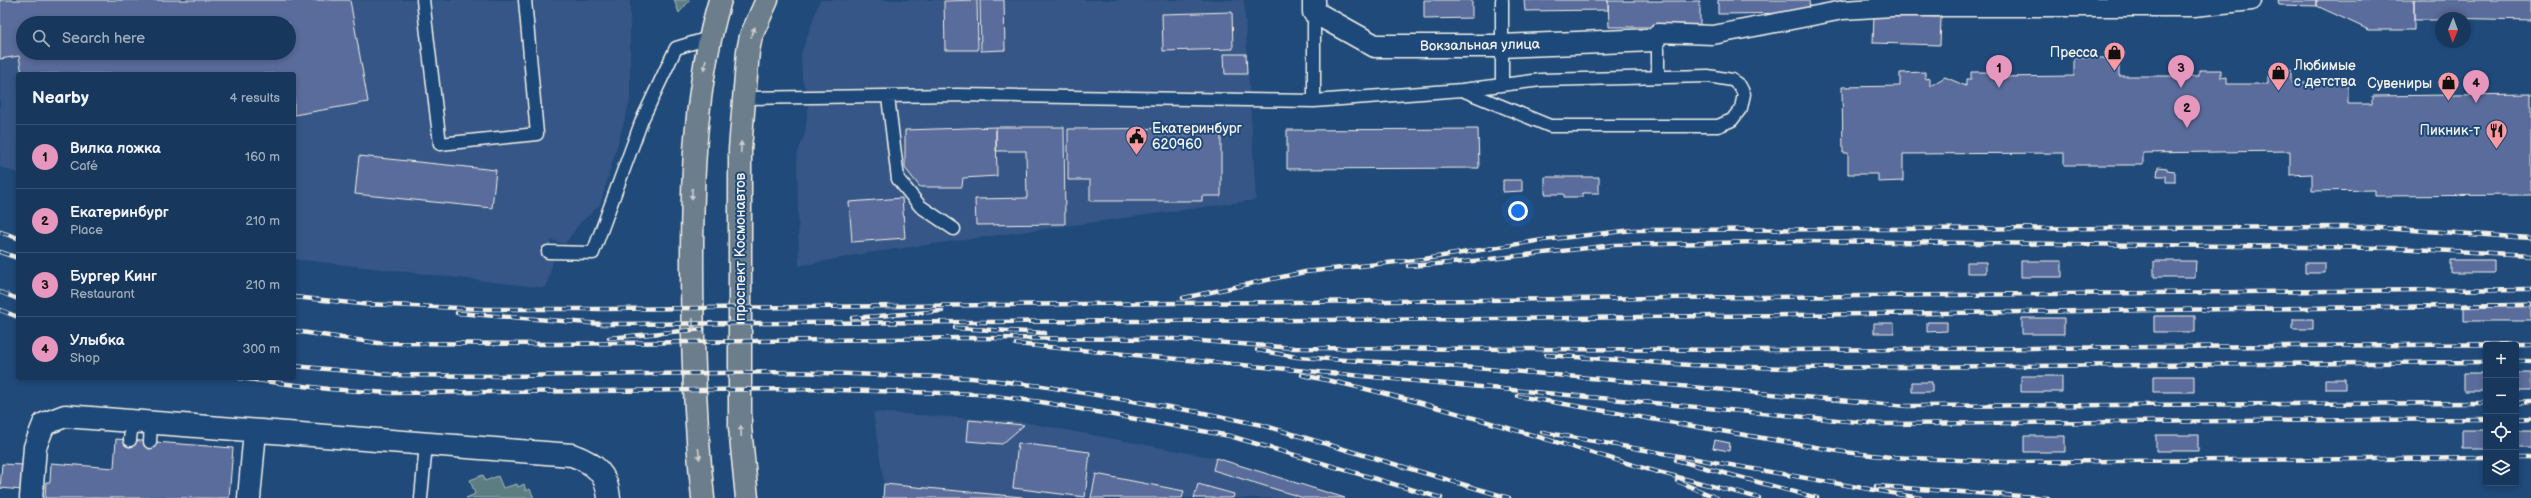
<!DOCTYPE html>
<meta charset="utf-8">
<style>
:root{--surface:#17385c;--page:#244365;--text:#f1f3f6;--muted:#9eacbb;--line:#365272;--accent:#e797bd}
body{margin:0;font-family:"Balsamiq Sans",sans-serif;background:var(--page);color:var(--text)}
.controls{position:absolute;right:12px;bottom:12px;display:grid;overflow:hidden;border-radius:4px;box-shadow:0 2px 6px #0003}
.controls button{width:36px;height:36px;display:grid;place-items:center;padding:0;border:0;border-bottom:1px solid var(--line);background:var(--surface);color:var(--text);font:20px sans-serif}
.compass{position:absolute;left:2435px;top:12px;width:36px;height:36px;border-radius:50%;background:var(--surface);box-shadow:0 2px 6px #0003;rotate:181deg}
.you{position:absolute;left:1518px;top:211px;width:14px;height:14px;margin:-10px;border:3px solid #fff;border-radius:50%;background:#1a73e8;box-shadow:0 0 0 6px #1a73e833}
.badge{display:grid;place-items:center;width:26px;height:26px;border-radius:50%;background:var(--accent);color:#111;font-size:13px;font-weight:700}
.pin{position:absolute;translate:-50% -33px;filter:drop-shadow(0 1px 2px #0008)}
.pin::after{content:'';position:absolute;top:21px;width:14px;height:12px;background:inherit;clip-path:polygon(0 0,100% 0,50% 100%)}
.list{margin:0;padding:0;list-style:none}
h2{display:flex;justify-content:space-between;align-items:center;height:52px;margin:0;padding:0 16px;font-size:17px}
h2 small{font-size:13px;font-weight:400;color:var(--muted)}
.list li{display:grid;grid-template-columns:26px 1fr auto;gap:12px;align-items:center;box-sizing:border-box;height:64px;padding:0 16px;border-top:1px solid var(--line)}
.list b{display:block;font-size:15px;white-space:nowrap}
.list p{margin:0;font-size:13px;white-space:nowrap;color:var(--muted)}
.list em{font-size:13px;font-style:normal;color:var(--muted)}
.icon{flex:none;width:22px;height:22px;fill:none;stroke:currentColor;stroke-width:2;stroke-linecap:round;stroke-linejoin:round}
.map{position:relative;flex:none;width:2531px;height:498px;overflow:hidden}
.search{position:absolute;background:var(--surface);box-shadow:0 2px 6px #0003;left:16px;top:16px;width:280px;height:44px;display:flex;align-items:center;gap:10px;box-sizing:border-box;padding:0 14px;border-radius:22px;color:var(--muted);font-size:15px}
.panel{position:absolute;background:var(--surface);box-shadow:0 2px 6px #0003;left:16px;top:72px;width:280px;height:308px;border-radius:4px}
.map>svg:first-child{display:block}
.built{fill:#355786;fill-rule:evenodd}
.green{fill:#5c7e83;stroke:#a8b8b6}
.building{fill:#5a6c9b;stroke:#f4f1e8;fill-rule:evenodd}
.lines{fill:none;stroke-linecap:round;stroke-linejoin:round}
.service-casing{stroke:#f4f1e8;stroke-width:15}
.pedestrian-casing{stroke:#f4f1e8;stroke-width:21}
.minor-casing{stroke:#f4f1e8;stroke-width:25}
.primary-casing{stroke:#f4f1e8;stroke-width:25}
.service{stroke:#1f4a7a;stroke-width:12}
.pedestrian{stroke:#1f4a7a;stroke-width:18}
.minor{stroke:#1f4a7a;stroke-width:22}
.primary{stroke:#6c7d8c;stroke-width:22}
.rail-casing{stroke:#f4f1e8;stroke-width:4.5}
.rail{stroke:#1f4a7a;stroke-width:3;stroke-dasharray:9;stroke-linecap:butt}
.oneway{fill:#cbcecc}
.labels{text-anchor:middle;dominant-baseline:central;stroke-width:4;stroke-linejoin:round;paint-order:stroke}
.street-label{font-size:14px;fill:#f4f1e8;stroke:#1f4a7a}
.poi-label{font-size:14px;fill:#f4f1e8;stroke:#1f4a7a;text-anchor:end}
</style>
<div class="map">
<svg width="2531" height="498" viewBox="0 0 2531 498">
<rect width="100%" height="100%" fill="#1f4a7a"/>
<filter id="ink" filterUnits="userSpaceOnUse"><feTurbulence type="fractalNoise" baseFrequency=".025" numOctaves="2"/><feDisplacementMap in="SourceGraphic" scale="8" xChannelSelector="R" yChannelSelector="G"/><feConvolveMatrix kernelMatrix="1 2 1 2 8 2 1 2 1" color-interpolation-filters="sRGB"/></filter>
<g filter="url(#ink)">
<path class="built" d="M0,0H630V101L600,205L579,224L565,244L551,240L549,252L554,258L546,288L294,259V74H18V173L0,167ZM23,23H289V53H23Z
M820,0H1244L1256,200L867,253L799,266L797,155L805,133L809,98L802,79L801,54Z
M873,412L1023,422L1216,458L1345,498H883L884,484Z"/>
<path class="green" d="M674,0H690L679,13Z
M483,475L485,481L498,476L503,488L517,484L518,487L524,484L526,491L530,489L534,498H466L475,494L470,480Z"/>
<path class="building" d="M0,0H350L368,102L294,115V74H22L19,56L0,59ZM23,23H289V53H23Z
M977,0L978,50H945L944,1Z
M980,0H1004L1005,50L981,51Z
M1424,0H1472V18L1424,19Z
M1524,0H1608V10L1525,11Z
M1718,0H1809L1810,13L1718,14Z
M2278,0H2317V6L2279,5Z
M2317,0H2414V30H2369L2317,6Z
M2414,0H2531V20L2441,18V20H2414Z
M1608,1H1700V27H1609Z
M1232,12L1233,49L1163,51L1162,14Z
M1874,15L1941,17L1940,45L1873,43Z
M1224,54H1246L1247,74H1225Z
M2074,58H2119V76H2199V70H2221V78L2226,77V84H2268V76H2272V70H2291V83H2348V104H2372V96L2531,94V195L2375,196V190L2312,191V174L2290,175V151L2143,153V165H2064V153L1903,154V181L1878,182V174H1848V153H1843L1842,87L1900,86V73L1925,72V79L1930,78V86L1945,77L1966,86V79H1971V72H1997V77L2074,76Z
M996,127H1064L1065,224L976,225L975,199L1027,198L1026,151H996Z
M996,127L997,176L963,178L962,187H920L905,168V130Z
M1221,128V196H1202V201H1090V180H1068V129Z
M1478,129L1479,168L1287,169V130Z
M359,156L496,170L492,208L355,194Z
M2158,167L2167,168V171L2175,172V182H2166V176H2157Z
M1545,177H1599V193H1582V197H1564V194H1545Z
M1503,180H1522V191L1503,192Z
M902,198L905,238L852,242L849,202Z
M2451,260H2494V273H2451Z
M2021,261H2062V277H2021Z
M2154,261H2196L2195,277H2154Z
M1967,262H1986V273H1967Z
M2305,263H2325V273H2305Z
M2531,303V321H2464V304Z
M2154,316H2195V332H2154Z
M2022,318H2064V334H2022Z
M2293,319H2313V329H2293Z
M1927,322H1947V331L1927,332Z
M1874,323H1894V333H1874Z
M2464,373H2486V391H2464Z
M2516,373H2531V391H2516Z
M2021,376H2062V392H2021Z
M2153,376H2194V392H2153Z
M2325,379H2345V389H2325Z
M1912,382H1932V392H1912Z
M969,420L1024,425L1002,444L967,441Z
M2462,430H2486V448H2462Z
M2516,430H2531V448H2516Z
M2156,435H2198V451H2156Z
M2024,436H2065V452H2024Z
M116,439L233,448L229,498H45L46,482H50L51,463L114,468Z
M1715,440L1730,443L1729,451L1713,448Z
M1018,443L1090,452L1085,497L1013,488Z
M1216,458L1345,498H1304L1213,470Z
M2,464L24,465L22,490L0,488Z
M1096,474L1184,491L1182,498H1091Z
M884,484L1022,497V498H883Z
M1198,484L1234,494L1233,498H1194Z"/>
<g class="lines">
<defs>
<path id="service" d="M423,0L440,144L537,134L525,0
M1502,0V85
M1654,40L1658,50V77
M888,97L898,179L920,206L954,229
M743,98L957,95L1314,101L1462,90L1541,80L1708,76L1732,80L1740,86L1744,94L1741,108L1732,120L1718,126H1550L1462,90
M1314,101V12
M548,252L593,253L642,120L676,48L709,38
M130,440L132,421
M150,442L151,422
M421,498L426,444"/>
<path id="pedestrian" d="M1658,33L1713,35L1843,10L1892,7H2194L2252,1"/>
<path id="minor" d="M1314,0V12L1375,46H1501L1654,40
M31,498L35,447L44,424L65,416L572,455C594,463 607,473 609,498
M249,498L255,431"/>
<path id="primary" d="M703,498C695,420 692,342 692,263C692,174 695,85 720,0
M747,498L740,427V149L748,51L751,36L767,0"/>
</defs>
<use href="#service" class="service-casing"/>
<use href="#pedestrian" class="pedestrian-casing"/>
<use href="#minor" class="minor-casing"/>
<use href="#primary" class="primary-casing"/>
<use href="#service" class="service"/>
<use href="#pedestrian" class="pedestrian"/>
<use href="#minor" class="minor"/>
<use href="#primary" class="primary"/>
<defs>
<path id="rail" d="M0,232L18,238
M0,252L18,258
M1408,266L1464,262L1614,245L1808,241L2393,248L2531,255
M0,292L18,299
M294,297L371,305
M1183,298L1305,272L1424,259L1543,240L1633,230L2366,227L2531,238
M366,304L483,309H609L2531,289
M0,310L18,317
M457,313L602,324L785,323
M852,318L942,311
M779,323L1494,319L2531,305
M955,328L1045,333
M294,331L378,343L556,344L959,338L1174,339L1295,348L1786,350L2531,344
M609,338L703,329
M1016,344L1880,424L2486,419
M1257,350L1297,357L1476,368L1907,406L2486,403
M1546,355L1690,365L1789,368L2486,362
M2516,361H2531
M294,366L392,375L499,376L792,372L972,378L1042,386L1199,412L1262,425L1509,498
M1302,375C1419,398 1532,436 1647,469C1684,479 1721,488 1759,498
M240,378L328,389L390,393L803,389L979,394L1041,402L1230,436L1441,498
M1518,396L1844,452L1890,457L2005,462L2486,458
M2516,403L2531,402
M2516,419L2531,418
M1542,432L1920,498
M2516,458H2531
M1676,460L1817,498
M1677,481L1717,498
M1876,486L2048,498"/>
</defs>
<use href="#rail" class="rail-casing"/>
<use href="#rail" class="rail"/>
</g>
<defs><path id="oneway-solid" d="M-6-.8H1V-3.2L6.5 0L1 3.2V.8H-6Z"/></defs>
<g class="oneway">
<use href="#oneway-solid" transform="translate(753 32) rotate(-70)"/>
<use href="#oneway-solid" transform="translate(705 65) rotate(99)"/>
<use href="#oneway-solid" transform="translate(741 147) rotate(-88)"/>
<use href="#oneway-solid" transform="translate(692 194) rotate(93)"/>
<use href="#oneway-solid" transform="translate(693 324) rotate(88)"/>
<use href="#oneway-solid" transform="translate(741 431) rotate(-93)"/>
<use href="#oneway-solid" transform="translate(699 454) rotate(84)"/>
</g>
</g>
<defs>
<symbol id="shop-pin" viewBox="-11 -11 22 30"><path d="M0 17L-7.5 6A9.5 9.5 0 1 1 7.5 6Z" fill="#ff9aa2" stroke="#1f4a7a"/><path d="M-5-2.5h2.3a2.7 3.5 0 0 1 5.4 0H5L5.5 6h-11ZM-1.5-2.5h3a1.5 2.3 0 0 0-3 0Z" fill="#111"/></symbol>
<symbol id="restaurant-pin" viewBox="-11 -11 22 30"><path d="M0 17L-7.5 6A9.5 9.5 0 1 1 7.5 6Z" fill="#ff9aa2" stroke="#1f4a7a"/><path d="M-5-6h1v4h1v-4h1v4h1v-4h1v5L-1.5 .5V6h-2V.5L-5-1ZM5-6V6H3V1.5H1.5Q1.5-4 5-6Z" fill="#111"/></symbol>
<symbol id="civic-pin" viewBox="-11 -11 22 30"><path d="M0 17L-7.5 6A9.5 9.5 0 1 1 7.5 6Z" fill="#ff9aa2" stroke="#1f4a7a"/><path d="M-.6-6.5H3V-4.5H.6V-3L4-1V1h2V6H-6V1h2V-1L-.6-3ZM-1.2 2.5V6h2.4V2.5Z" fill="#111"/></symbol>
</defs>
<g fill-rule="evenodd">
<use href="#shop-pin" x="2102" y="40" width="25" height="34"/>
<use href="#shop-pin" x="2266" y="60" width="25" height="34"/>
<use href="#shop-pin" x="2436" y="70" width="25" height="34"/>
<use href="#restaurant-pin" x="2484" y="118" width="25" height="34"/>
<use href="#civic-pin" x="1124" y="124" width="25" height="34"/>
</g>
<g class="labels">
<g class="street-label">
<text transform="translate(1480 45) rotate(-1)">Вокзальная улица</text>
<text transform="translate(740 247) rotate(-90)">проспект Космонавтов</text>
</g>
<g class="poi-label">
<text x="2098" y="52">Пресса</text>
<text x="2294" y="65" text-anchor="start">Любимые<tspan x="2294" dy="16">с детства</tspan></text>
<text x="2432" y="83">Сувениры</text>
<text x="1152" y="128" text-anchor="start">Екатеринбург<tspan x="1152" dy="16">620960</tspan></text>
<text x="2480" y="130">Пикник-т</text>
</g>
</g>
</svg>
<div class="controls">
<button>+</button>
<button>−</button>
<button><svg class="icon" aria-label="locate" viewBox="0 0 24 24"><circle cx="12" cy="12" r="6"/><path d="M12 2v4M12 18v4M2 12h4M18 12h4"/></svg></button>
<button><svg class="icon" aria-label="layers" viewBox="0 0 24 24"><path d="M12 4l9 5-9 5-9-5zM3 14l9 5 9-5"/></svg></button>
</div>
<svg class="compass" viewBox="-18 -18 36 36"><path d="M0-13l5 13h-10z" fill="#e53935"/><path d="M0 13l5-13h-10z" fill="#9eacbb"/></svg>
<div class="you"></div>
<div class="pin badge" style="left:1999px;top:88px">1</div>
<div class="pin badge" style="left:2187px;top:128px">2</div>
<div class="pin badge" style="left:2181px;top:88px">3</div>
<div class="pin badge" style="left:2476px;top:103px">4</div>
<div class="search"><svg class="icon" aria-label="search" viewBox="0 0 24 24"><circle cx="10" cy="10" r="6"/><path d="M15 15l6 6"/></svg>Search here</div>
<section class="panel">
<h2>Nearby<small>4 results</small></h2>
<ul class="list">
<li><span class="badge">1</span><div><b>Вилка ложка</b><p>Café</p></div><em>160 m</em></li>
<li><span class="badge">2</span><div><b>Екатеринбург</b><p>Place</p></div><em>210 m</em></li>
<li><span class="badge">3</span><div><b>Бургер Кинг</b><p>Restaurant</p></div><em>210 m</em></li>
<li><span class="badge">4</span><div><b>Улыбка</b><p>Shop</p></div><em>300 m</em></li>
</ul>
</section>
</div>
